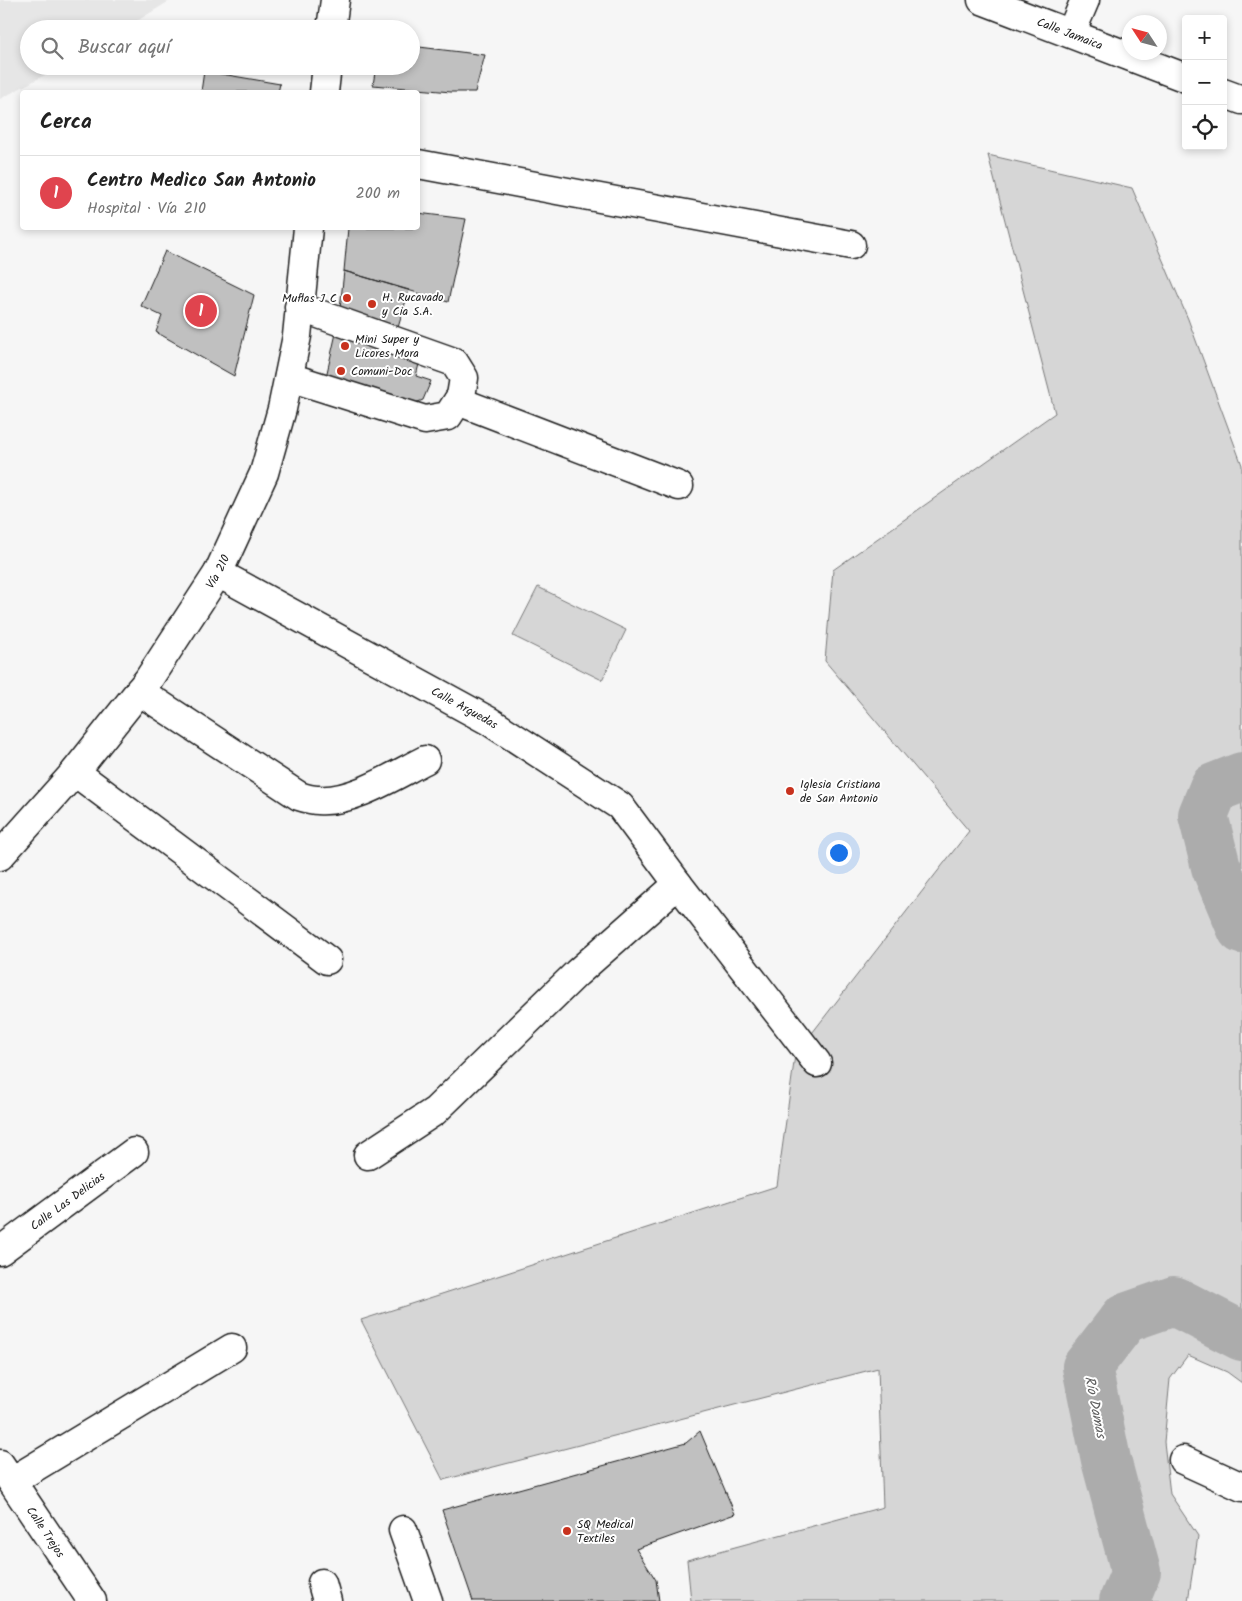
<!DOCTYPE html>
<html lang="es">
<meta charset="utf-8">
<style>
:root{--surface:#fff;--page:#f2f2f2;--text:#222;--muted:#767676;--line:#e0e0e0;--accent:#c8321e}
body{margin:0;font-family:Kalam,sans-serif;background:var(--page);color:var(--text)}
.controls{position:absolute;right:15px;top:15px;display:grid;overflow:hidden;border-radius:5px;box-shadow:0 2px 8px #0003}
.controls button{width:45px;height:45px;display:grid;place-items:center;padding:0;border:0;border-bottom:1px solid var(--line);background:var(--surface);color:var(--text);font:25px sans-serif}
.compass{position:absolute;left:1122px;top:15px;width:45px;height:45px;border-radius:50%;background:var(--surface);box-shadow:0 2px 8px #0003;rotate:306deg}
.you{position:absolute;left:838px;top:852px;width:18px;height:18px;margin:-12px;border:4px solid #fff;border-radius:50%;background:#1a73e8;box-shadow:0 0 0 8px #1a73e833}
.badge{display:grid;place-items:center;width:32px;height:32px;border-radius:50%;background:var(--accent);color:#fff;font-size:16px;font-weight:700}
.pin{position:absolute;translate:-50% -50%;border:2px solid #fff;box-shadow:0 1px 5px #0006}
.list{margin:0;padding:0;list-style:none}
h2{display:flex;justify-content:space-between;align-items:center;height:65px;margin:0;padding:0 20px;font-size:21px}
h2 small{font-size:16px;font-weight:400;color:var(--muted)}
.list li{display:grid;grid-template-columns:32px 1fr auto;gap:15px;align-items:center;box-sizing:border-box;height:75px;padding:0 20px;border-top:1px solid var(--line)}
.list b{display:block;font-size:19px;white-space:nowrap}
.list p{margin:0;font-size:16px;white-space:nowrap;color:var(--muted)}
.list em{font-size:16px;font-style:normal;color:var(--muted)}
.icon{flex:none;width:28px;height:28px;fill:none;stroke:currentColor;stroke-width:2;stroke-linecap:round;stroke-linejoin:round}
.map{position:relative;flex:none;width:1242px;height:1601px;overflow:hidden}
.search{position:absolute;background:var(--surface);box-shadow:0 2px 8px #0003;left:20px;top:20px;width:400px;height:55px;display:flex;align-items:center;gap:12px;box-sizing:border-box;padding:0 18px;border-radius:28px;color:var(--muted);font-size:19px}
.panel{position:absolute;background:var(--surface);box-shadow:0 2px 8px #0003;left:20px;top:90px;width:400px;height:140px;border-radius:5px}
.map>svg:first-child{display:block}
.built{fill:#e6e6e6}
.green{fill:#d6d6d6;stroke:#797979}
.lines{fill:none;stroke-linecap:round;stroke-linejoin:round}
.river{stroke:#acacac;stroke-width:50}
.building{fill:#c0c0c0;stroke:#1c1c1c}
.minor-casing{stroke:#1c1c1c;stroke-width:31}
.major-casing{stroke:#1c1c1c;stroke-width:31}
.minor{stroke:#fff;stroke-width:28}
.major{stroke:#fff;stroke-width:28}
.poi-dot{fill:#c8321e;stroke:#fff;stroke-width:2}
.labels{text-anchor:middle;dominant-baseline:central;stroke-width:4;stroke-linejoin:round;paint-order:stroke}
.street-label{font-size:12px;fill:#1c1c1c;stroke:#fff}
.poi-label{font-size:12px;fill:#1c1c1c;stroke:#fff;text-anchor:start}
.water-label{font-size:14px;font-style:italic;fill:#5d5d5d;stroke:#fff}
</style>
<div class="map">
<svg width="1242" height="1601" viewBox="0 0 1242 1601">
<rect width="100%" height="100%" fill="#f6f6f6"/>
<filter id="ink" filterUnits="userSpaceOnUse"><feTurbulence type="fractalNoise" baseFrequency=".02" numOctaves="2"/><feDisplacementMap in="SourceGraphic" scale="10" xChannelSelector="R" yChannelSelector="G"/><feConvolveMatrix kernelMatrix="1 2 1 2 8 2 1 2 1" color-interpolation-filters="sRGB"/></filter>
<g filter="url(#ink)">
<path class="built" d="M0,0H171L124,29H29V66H62L0,99Z"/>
<path class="green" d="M988,155L1132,188L1188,319L1242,465V1383L1227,1372L1188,1355L1170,1379L1164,1442L1170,1494L1198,1536L1188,1601H691L687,1560L883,1507L878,1368L443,1480L361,1320L777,1186L795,1055L969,831L825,661L833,570L1055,413Z
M538,587L626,630L602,680L513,636Z"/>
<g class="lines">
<path class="river" d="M1242,777L1214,788L1203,815L1216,867L1242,929
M1124,1601L1136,1572L1106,1460L1087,1367L1125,1318L1174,1301L1242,1336"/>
</g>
<path class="building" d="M411,46L485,55L475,92H451L373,85L376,66H411Z
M204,71L280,84L278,92H201Z
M418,213L466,219L448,302L344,271L348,228H418Z
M165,251L254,295L234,376L156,332L162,316L141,306Z
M344,271L409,290L397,331L339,318Z
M337,329L422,352L416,376L431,381L423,400L410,405L326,377Z
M700,1431L735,1514L636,1549L656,1580L659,1601H473L442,1510L686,1443Z"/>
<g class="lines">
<defs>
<g id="minor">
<path id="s1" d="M982,0L1186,78"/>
<path d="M1071,33L1085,0"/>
<path d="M1223,93L1242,100"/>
<path d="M418,164L851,245"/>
<path d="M289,377L425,420L448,416L461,396L464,378L454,362L299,307"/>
<path d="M458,401L679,486"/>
<path id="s2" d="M218,573L489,721L620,806L678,884L817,1063"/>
<path d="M139,691L299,796C305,798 311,800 318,800C352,803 395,775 425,760"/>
<path d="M75,772L327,960"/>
<path d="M368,1155L435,1111L577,973L678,884"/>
<path id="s3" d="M0,1251L134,1152"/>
<path d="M1183,1460L1242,1487"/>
<path id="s4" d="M0,1464L92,1601"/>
<path d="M12,1481L232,1348"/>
<path d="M403,1530L428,1601"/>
<path d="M322,1583L327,1601"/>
</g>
<g id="major">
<path d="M331,29L335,0"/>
<path d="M324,92L327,66"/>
<path id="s5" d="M0,856L75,772L148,680L218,573L264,473L282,409L297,336L308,228"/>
</g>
</defs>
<use href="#minor" class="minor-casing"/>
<use href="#major" class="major-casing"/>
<use href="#minor" class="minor"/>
<use href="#major" class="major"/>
</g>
</g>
<g class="poi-dot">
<circle cx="347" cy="298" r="5"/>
<circle cx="372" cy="304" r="5"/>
<circle cx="345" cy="346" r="5"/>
<circle cx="341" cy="371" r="5"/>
<circle cx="790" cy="791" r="5"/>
<circle cx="567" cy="1531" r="5"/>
</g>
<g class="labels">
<g class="street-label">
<text stroke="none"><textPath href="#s1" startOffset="94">Calle Jamaica</textPath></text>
<text stroke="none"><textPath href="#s5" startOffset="359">Vía 210</textPath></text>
<text stroke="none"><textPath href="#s2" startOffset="281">Calle Arguedas</textPath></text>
<text stroke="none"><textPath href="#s3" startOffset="84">Calle Las Delicias</textPath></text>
<text stroke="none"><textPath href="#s4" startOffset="82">Calle Trejos</textPath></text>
</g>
<g class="poi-label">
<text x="382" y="297">H. Rucavado<tspan x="382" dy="14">y Cia S.A.</tspan></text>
<text x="337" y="298" text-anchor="end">Muflas J C</text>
<text x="355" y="339">Mini Super y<tspan x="355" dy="14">Licores Mora</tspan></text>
<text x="351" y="371">Comuni-Doc</text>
<text x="800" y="784">Iglesia Cristiana<tspan x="800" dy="14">de San Antonio</tspan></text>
<text x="577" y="1524">SQ Medical<tspan x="577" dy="14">Textiles</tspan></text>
</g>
<g class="water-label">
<text transform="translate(1095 1407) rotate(79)">Río Damas</text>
</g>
</g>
</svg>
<div class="controls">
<button>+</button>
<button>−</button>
<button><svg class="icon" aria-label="locate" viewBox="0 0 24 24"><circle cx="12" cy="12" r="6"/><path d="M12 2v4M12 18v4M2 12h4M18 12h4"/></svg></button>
</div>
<svg class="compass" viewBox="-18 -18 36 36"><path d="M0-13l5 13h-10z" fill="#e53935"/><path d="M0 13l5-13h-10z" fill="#767676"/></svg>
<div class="you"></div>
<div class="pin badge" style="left:201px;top:311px;background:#e0444e">1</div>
<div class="search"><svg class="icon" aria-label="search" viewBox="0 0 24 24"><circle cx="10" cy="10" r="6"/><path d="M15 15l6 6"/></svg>Buscar aquí</div>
<section class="panel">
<h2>Cerca<small></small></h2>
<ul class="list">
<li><span class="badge" style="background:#e0444e">1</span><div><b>Centro Medico San Antonio</b><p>Hospital · Vía 210</p></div><em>200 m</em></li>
</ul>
</section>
</div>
